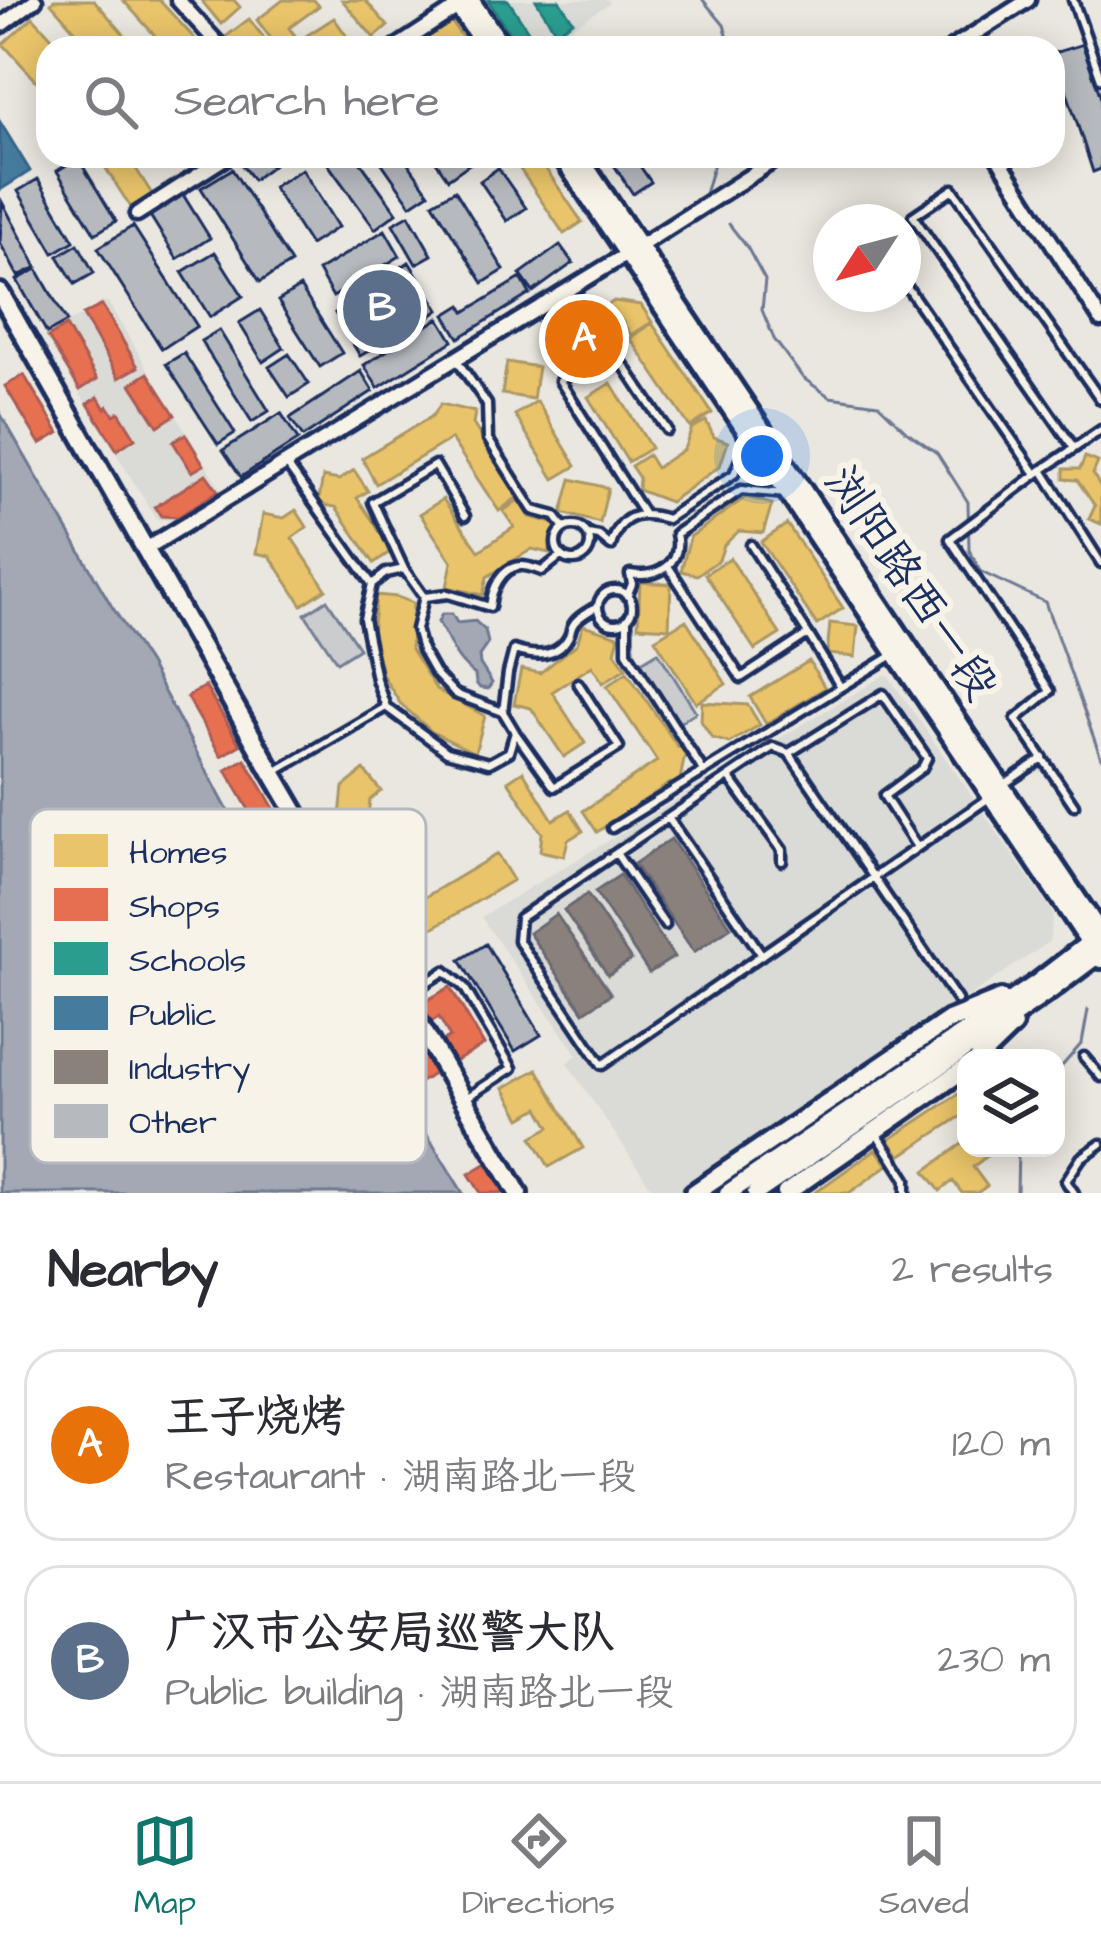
<!DOCTYPE html>
<meta charset="utf-8">
<style>
:root{--surface:#fff;--page:#f2f2f3;--text:#2b2b33;--muted:#7c7c81;--line:#e1e1e2;--accent:#0f766e}
body{margin:0;font-family:"Architects Daughter","LXGW WenKai TC",sans-serif;background:var(--page);color:var(--text)}
.controls{position:absolute;right:36px;bottom:36px;display:grid;overflow:hidden;border-radius:24px;box-shadow:0 6px 30px #0003}
.controls button{width:108px;height:108px;display:grid;place-items:center;padding:0;border:0;border-bottom:3px solid var(--line);background:var(--surface);color:var(--text);font:60px sans-serif}
.compass{position:absolute;left:813px;top:204px;width:108px;height:108px;border-radius:50%;background:var(--surface);box-shadow:0 6px 30px #0003;rotate:234deg}
.you{position:absolute;left:762px;top:456px;width:42px;height:42px;margin:-30px;border:9px solid #fff;border-radius:50%;background:#1a73e8;box-shadow:0 0 0 18px #1a73e833}
.badge{display:grid;place-items:center;width:78px;height:78px;border-radius:50%;background:var(--accent);color:#fff;font-size:39px;font-weight:700}
.pin{position:absolute;translate:-50% -50%;border:6px solid #fff;box-shadow:0 3px 12px #0006}
.list{margin:0;padding:0;list-style:none}
h2{display:flex;justify-content:space-between;align-items:center;height:156px;margin:0;padding:0 48px;font-size:51px}
h2 small{font-size:39px;font-weight:400;color:var(--muted)}
.list li{display:grid;grid-template-columns:78px 1fr auto;gap:36px;align-items:center;box-sizing:border-box;height:192px;margin:0 24px 24px;padding:0 24px;border:3px solid var(--line);border-radius:36px}
.list b{display:block;font-size:45px;white-space:nowrap}
.list p{margin:0;font-size:39px;white-space:nowrap;color:var(--muted)}
.list em{font-size:39px;font-style:normal;color:var(--muted)}
.icon{flex:none;width:66px;height:66px;fill:none;stroke:currentColor;stroke-width:2;stroke-linecap:round;stroke-linejoin:round}
.map{position:relative;flex:none;width:1101px;height:1193px;overflow:hidden}
.search{position:absolute;background:var(--surface);box-shadow:0 6px 30px #0003;left:36px;right:36px;top:36px;height:132px;display:flex;align-items:center;gap:30px;box-sizing:border-box;padding:0 42px;border-radius:36px;color:var(--muted);font-size:45px}
.sheet{height:588px;background:var(--surface)}
nav{display:flex;justify-content:space-around;align-items:center;box-sizing:border-box;height:168px;border-top:3px solid var(--line);background:var(--surface);font-size:33px;color:var(--muted)}
nav a{display:grid;justify-items:center;gap:6px}
nav .on{color:var(--accent)}
.map>svg:first-child{display:block}
.built{fill:#dadad6}
.green{fill:#cbcccd;stroke:#737e96;stroke-width:3}
.water{fill:#a3a8b4;stroke:#6d7892;stroke-width:3}
.homes{fill:#e9c46a;stroke:#ab9766;stroke-width:3}
.shops{fill:#e76f51;stroke:#aa5c55;stroke-width:3;fill-rule:evenodd}
.schools{fill:#2a9d8f;stroke:#267c80;stroke-width:3}
.public{fill:#457b9d;stroke:#38648a;stroke-width:3}
.industry{fill:#8a817c;stroke:#696873;stroke-width:3}
.lines{fill:none;stroke-linecap:round;stroke-linejoin:round}
.stream{stroke:#6d7892;stroke-width:3}
.building{fill:#b6babf;stroke:#1b2f5e;stroke-width:3}
.lane-casing{stroke:#1b2f5e;stroke-width:15}
.street-casing{stroke:#1b2f5e;stroke-width:21}
.secondary-casing{stroke:#1b2f5e;stroke-width:26}
.lane{stroke:#f7f3e8;stroke-width:6}
.street{stroke:#f7f3e8;stroke-width:12}
.secondary{stroke:#f7f3e8;stroke-width:16}
.labels{text-anchor:middle;dominant-baseline:central;stroke-width:12;stroke-linejoin:round;paint-order:stroke}
.street-label{font-size:45px;fill:#1b2f5e;stroke:#f7f3e8}
.key{fill:#f7f3e8;stroke:#b5b8bf;stroke-width:3}
.key-label{font-size:33px;fill:#1b2f5e}
</style>
<div class="map">
<svg width="1101" height="1193" viewBox="0 0 1101 1193">
<rect width="100%" height="100%" fill="#eae7e0"/>
<filter id="ink" filterUnits="userSpaceOnUse"><feTurbulence type="fractalNoise" baseFrequency=".00833" numOctaves="2"/><feDisplacementMap in="SourceGraphic" scale="24" xChannelSelector="R" yChannelSelector="G"/><feConvolveMatrix kernelMatrix="1 2 1 2 8 2 1 2 1" color-interpolation-filters="sRGB"/></filter>
<g filter="url(#ink)">
<path class="built" d="M479,0H608L610,3L539,48H512Z
M107,301L223,493L178,521L156,519L45,336Z
M887,674L1053,913L1049,942L678,1193H655L567,1063L577,1055L481,917Z"/>
<path class="green" d="M327,600L359,648L337,662L305,614Z
M658,652L696,712L676,725L638,664Z"/>
<path class="water" d="M0,413L111,605L149,664L234,822L463,1193H0Z
M442,614H452L457,623L475,621L485,630L488,643L479,656L480,664L492,683L488,689L480,688L476,683L475,675C452,657 452,644 438,622Z"/>
<path class="homes" d="M54,0H94L136,48H90L51,3Z
M123,0H159L196,40L187,48H166Z
M201,0H234L240,7L221,24Z
M283,0H314L319,6L289,28L297,38L283,48H278L257,20Z
M342,0H365L388,26L374,38Z
M33,17L61,48H48V81L41,86L3,44Z
M334,18L355,48H310L303,38Z
M449,18L469,48H434L425,35Z
M249,19L272,48H231L224,38Z
M98,156H128L152,194L131,208Z
M511,156H537L582,222L564,234Z
M614,301L641,305L652,322L631,335L622,321L548,369L536,351Z
M652,323L712,413L690,427L630,338Z
M507,362L538,367L533,399L502,394Z
M611,383L651,448L628,462L588,397Z
M537,401L576,466L554,479L515,415Z
M441,404L475,412L473,424L519,496L499,511L451,439L376,484L362,458L432,416Z
M706,421L714,437L728,442L720,466L670,502L638,490L639,478L631,466L648,455L656,468L684,449L692,428Z
M1085,457L1098,462L1093,474L1101,488V524L1089,519L1095,506L1077,480L1064,479V469H1080Z
M354,470L368,491L357,498L393,550L374,563L336,507L318,504L323,477L339,480Z
M571,479L608,488L600,523L562,513Z
M746,497L772,504L763,533L739,531L724,545L719,560L697,575L681,571L690,537Z
M443,499L479,551L514,527L503,511L519,500L530,517L556,524L549,553L532,549L487,577L483,595L447,587L452,562L420,514Z
M296,510L307,527L292,538L326,589L302,605L270,556L256,553L263,514L284,518Z
M787,524L843,608L817,625L761,542Z
M730,558L780,634L755,650L705,574Z
M640,582L671,584L669,628L638,626Z
M376,595L397,597L413,603L411,649L436,689L485,716L475,753L432,732L400,703L383,676L372,635Z
M686,620L726,684L696,703L655,639Z
M830,623L858,626L855,657L827,654Z
M583,625L619,636L615,652L626,668L603,683L592,666L552,692L585,743L564,757L531,708L514,704L521,669L540,673L577,644Z
M809,661L825,688L766,724L750,697Z
M627,672L678,747L686,749L679,785L670,783L597,832L583,811L657,761L607,686Z
M702,702L748,705L760,725L729,743L712,738L701,721Z
M364,770L381,791L370,800L367,822L389,853L367,868L339,826L343,787Z
M523,771L553,820L570,810L583,831L568,840L564,856L540,851L542,833L508,781Z
M497,854L513,880L406,944L390,918Z
M537,1069L583,1148L549,1167L532,1137L550,1127L539,1108L521,1118L504,1088Z
M966,1089V1113L900,1156L889,1140Z
M966,1141V1148H982L988,1155L973,1167L987,1186L977,1193H962L953,1181L940,1191L925,1171Z
M876,1149L888,1165L849,1193H814Z"/>
<path class="shops" d="M102,305L138,367L119,378L83,315Z
M66,326L97,379L80,390L48,337Z
M148,373L175,415L158,426L131,384Z
M24,375L59,433L40,444L5,386Z
M98,397L105,409L108,406L114,415L119,412L135,438L117,450L88,404Z
M185,434L204,465L192,472L173,442Z
M206,474L218,491L178,517L161,516L155,507Z
M205,686L240,745L221,756L187,697Z
M245,759L279,817L260,829L226,770Z
M450,987L484,1045L415,1085L381,1027ZM439,1017L450,1037L429,1050L417,1030Z
M487,1163L505,1193H481L469,1174Z"/>
<path class="schools" d="M488,0H508L536,43L528,48H519Z
M536,0H559L573,21L556,32Z"/>
<path class="public" d="M0,122L30,171L0,190Z"/>
<path class="industry" d="M671,839L731,927L694,952L634,864Z
M620,875L674,957L649,973L595,892Z
M587,894L631,960L608,975L564,910Z
M556,914L611,994L584,1012L529,933Z"/>
<g class="lines">
<path class="stream" d="M703,0L724,25L731,48
M705,194L716,156
M729,224L747,247L765,280L762,310L774,339L803,378L830,397L878,404L906,431L937,453L968,502L969,550L981,572L1045,602L1101,758
M1056,1073L1082,1043L1088,1010
M1017,1193L1018,1148"/>
</g>
<path class="building" d="M1083,44L1101,98V169L1093,172L1054,53Z
M252,156H285L253,180L241,164Z
M322,156H356L397,213L375,229Z
M377,156H403L429,193L411,205Z
M432,156H466L471,163L448,179Z
M608,156H633L651,182L633,194Z
M78,158L116,221L95,234L57,171Z
M498,168L526,208L507,221L480,181Z
M232,169L291,263L260,282L201,188Z
M302,169L338,227L310,245L273,187Z
M38,179L74,241L54,253L18,191Z
M455,190L504,270L483,283L433,203Z
M182,193L210,238L177,259L149,214Z
M2,202L37,267L18,276L0,243Z
M409,215L432,255L416,264L393,224Z
M133,226L197,326L162,349L98,248Z
M385,230L400,256L333,297L318,271Z
M78,244L94,273L75,284L58,256Z
M560,245L573,263L533,292L520,274Z
M215,252L243,296L210,317L182,272Z
M409,262L439,310L429,317L399,269Z
M37,269L67,322L47,333L17,280Z
M521,278L530,294L459,338L445,315L461,305L465,312Z
M300,287L342,353L320,367L278,301Z
M347,306L372,349L360,356L335,313Z
M260,310L284,348L263,362L239,323Z
M439,318L453,341L378,388L364,365Z
M219,330L269,411L252,422L201,341Z
M184,353L235,433L218,444L166,364Z
M289,354L309,384L289,397L269,367Z
M361,371L373,391L303,437L290,418Z
M281,413L298,440L241,477L223,450Z
M486,944L541,1035L515,1051L460,960Z"/>
<g class="lines">
<defs>
<path id="lane" d="M1073,0L1101,79
M903,281L1036,474
M456,359L487,404L488,439L533,510L555,516L564,528
M1101,430L1042,470L1101,563
M1074,448L913,216L953,189L1101,400
M287,465L372,584
M1042,470L950,539L1050,691L1016,719L1074,805
M643,513L560,381L613,349L667,430
M556 543a17 17 0 1 1 34 0a17 17 0 1 1-34 0Z
M588,534L599,536L611,546C620,515 638,510 667,519L734,474L749,438
M562,555L542,571C535,569 528,565 520,566C500,568 492,590 490,607L448,594L424,597L416,629L422,650L435,673L455,694L503,712L508,673L514,650C535,657 558,658 569,636C571,632 571,628 573,625C577,617 590,611 597,606
M668,566L741,678L808,634L751,545
M404,569L373,502L435,465L465,516
M598 607a17 17 0 1 1 34 0a17 17 0 1 1-34 0Z
M627,596L632,584L630,574C658,579 683,564 676,534L741,490L787,494
M424,597L404,569L386,573L372,584L364,619L376,679L386,707L447,752L489,763L509,752L515,732L503,712
M627,619V652L704,772
M808,634L840,686
M514,731L554,787L619,747L578,683
M789,753L883,694L927,758L922,768L884,796L917,847
M275,772L386,707
M729,777L782,850V861
M1006,783L1043,758
M669,819L762,955
M612,828L893,655
M616,853L665,925
M405,996L445,971L464,987L512,1068L466,1098
M957,1000L789,753L773,747L520,918L518,940L602,1065C731,976 860,887 989,798
M1084,1057L1101,1077
M877,1134L906,1179V1193
M1074,1193L1066,1181L1081,1158L1101,1144"/>
<path id="street" d="M178,0L222,48
M0,26L35,0
M395,48L464,3
M952,48L1028,0
M997,156L1101,320
M137,214L228,156
M144,550L640,246L781,156"/>
<path id="secondary" d="M454,0L487,48
M470,0L503,48
M562,156L1101,959
M578,156L1101,935
M0,293L273,774L518,1193
M979,1058L1013,1025
M694,1193L949,1020L1001,999
M728,1193L1036,984L1096,938
M756,1193L1049,991L1101,952
M786,1193L966,1068"/>
</defs>
<use href="#lane" class="lane-casing"/>
<use href="#street" class="street-casing"/>
<use href="#secondary" class="secondary-casing"/>
<use href="#lane" class="lane"/>
<use href="#street" class="street"/>
<use href="#secondary" class="secondary"/>
</g>
</g>
<g class="labels">
<g class="street-label">
<text transform="translate(910 584) rotate(56)">浏阳路西一段</text>
</g>
</g>
<rect x="30" y="809" width="396" height="354" rx="18" class="key"/>
<rect x="54" y="834" width="54" height="33" fill="#e9c46a"/>
<rect x="54" y="888" width="54" height="33" fill="#e76f51"/>
<rect x="54" y="942" width="54" height="33" fill="#2a9d8f"/>
<rect x="54" y="996" width="54" height="34" fill="#457b9d"/>
<rect x="54" y="1050" width="54" height="34" fill="#8a817c"/>
<rect x="54" y="1104" width="54" height="34" fill="#b6babf"/>
<g class="key-label">
<text x="129" y="863">Homes</text>
<text x="129" y="917">Shops</text>
<text x="129" y="971">Schools</text>
<text x="129" y="1025">Public</text>
<text x="129" y="1079">Industry</text>
<text x="129" y="1133">Other</text>
</g>
</svg>
<div class="controls">
<button><svg class="icon" aria-label="layers" viewBox="0 0 24 24"><path d="M12 4l9 5-9 5-9-5zM3 14l9 5 9-5"/></svg></button>
</div>
<svg class="compass" viewBox="-18 -18 36 36"><path d="M0-13l5 13h-10z" fill="#e53935"/><path d="M0 13l5-13h-10z" fill="#7c7c81"/></svg>
<div class="you"></div>
<div class="pin badge" style="left:584px;top:339px;background:#e8710a">A</div>
<div class="pin badge" style="left:382px;top:309px;background:#5c6f8a">B</div>
<div class="search"><svg class="icon" aria-label="search" viewBox="0 0 24 24"><circle cx="10" cy="10" r="6"/><path d="M15 15l6 6"/></svg>Search here</div>
</div>
<section class="sheet">
<h2>Nearby<small>2 results</small></h2>
<ul class="list">
<li><span class="badge" style="background:#e8710a">A</span><div><b>王子烧烤</b><p>Restaurant · 湖南路北一段</p></div><em>120 m</em></li>
<li><span class="badge" style="background:#5c6f8a">B</span><div><b>广汉市公安局巡警大队</b><p>Public building · 湖南路北一段</p></div><em>230 m</em></li>
</ul>
</section>
<nav>
<a class="on"><svg class="icon" aria-label="map" viewBox="0 0 24 24"><path d="M3 6l6-2 6 2 6-2v14l-6 2-6-2-6 2zM9 4v14M15 6v14"/></svg>Map</a>
<a><svg class="icon" aria-label="directions" viewBox="0 0 24 24"><path d="M12 3l9 9-9 9-9-9zM9 14v-3h6M13 9l2 2-2 2"/></svg>Directions</a>
<a><svg class="icon" aria-label="saved" viewBox="0 0 24 24"><path d="M7 4h10v16l-5-4-5 4z"/></svg>Saved</a>
</nav>
